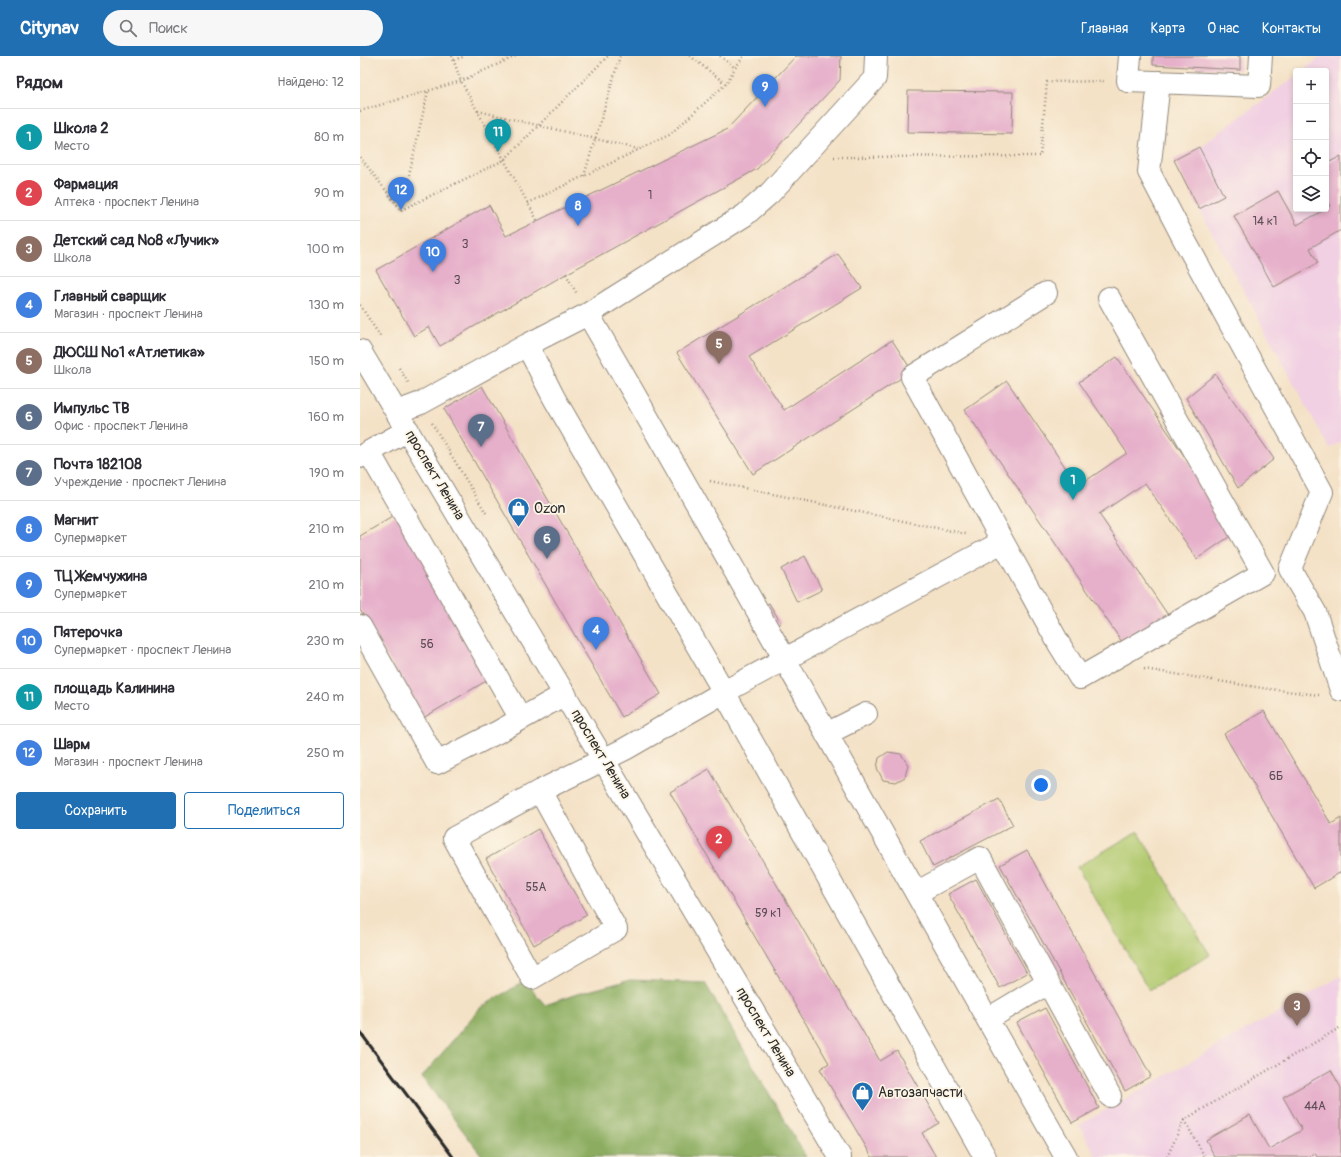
<!DOCTYPE html>
<html lang="ru">
<meta charset="utf-8">
<style>
:root{--surface:#fff;--page:#f7f7f7;--text:#2b2b33;--muted:#7c7c81;--line:#e1e1e2;--accent:#1f6fb2}
body{margin:0;font-family:Pangolin,sans-serif;background:var(--page);color:var(--text)}
.controls{position:absolute;right:12px;top:12px;display:grid;overflow:hidden;border-radius:4px;box-shadow:0 2px 6px #0003}
.controls button{width:36px;height:36px;display:grid;place-items:center;padding:0;border:0;border-bottom:1px solid var(--line);background:var(--surface);color:var(--text);font:20px sans-serif}
.you{position:absolute;left:681px;top:729px;width:14px;height:14px;margin:-10px;border:3px solid #fff;border-radius:50%;background:#1a73e8;box-shadow:0 0 0 6px #1a73e833}
.badge{display:grid;place-items:center;width:26px;height:26px;border-radius:50%;background:var(--accent);color:#fff;font-size:13px;font-weight:700}
.pin{position:absolute;translate:-50% -33px;filter:drop-shadow(0 1px 2px #0008)}
.pin::after{content:'';position:absolute;top:21px;width:14px;height:12px;background:inherit;clip-path:polygon(0 0,100% 0,50% 100%)}
.list{margin:0;padding:0;list-style:none}
h2{display:flex;justify-content:space-between;align-items:center;height:52px;margin:0;padding:0 16px;font-size:17px}
h2 small{font-size:13px;font-weight:400;color:var(--muted)}
.list li{display:grid;grid-template-columns:26px 1fr auto;gap:12px;align-items:center;box-sizing:border-box;height:56px;padding:0 16px;border-top:1px solid var(--line)}
.list b{display:block;font-size:15px;white-space:nowrap}
.list p{margin:0;font-size:13px;white-space:nowrap;color:var(--muted)}
.list em{font-size:13px;font-style:normal;color:var(--muted)}
.actions{display:flex;gap:8px;padding:12px 16px}
.actions a{flex:1;padding:9px 0;border:1px solid var(--accent);border-radius:4px;text-align:center;font-size:14px;color:var(--accent)}
.actions .main{background:var(--accent);color:#fff}
.icon{flex:none;width:22px;height:22px;fill:none;stroke:currentColor;stroke-width:2;stroke-linecap:round;stroke-linejoin:round}
.map{position:relative;flex:none;width:981px;height:1101px;overflow:hidden}
header{display:flex;align-items:center;gap:24px;box-sizing:border-box;height:56px;padding:0 20px;background:var(--accent);color:#fff}
header strong{font-size:19px}
nav{display:flex;gap:22px;margin-inline-start:auto;font-size:14px}
.search{width:280px;height:36px;background:var(--page);display:flex;align-items:center;gap:10px;box-sizing:border-box;padding:0 14px;border-radius:22px;color:var(--muted);font-size:15px}
main{display:flex}
aside{flex:1;background:var(--surface)}
.map>svg:first-child{display:block}
.built{fill:#f1d0e3}
.green{fill:#b1c96e;stroke:#6e7a4c}
.forest{fill:#8cad61;stroke:#5c6c46}
.building{fill:#e6b0cb}
.lines{fill:none;stroke-linecap:round;stroke-linejoin:round}
.minor-casing{stroke:#908679;stroke-width:24}
.major-casing{stroke:#908679;stroke-width:24}
.path{stroke:#908679;stroke-width:2.5;stroke-dasharray:1 3;stroke-linecap:butt}
.minor{stroke:#fff;stroke-width:22}
.major{stroke:#fff;stroke-width:22}
.rail{stroke:#2b2b2b;stroke-width:3}
.labels{text-anchor:middle;dominant-baseline:central;stroke-width:3.5;stroke-linejoin:round;paint-order:stroke}
.number-label{font-size:12px;fill:#5a4c53}
.street-label{font-size:14px;fill:#2b2b2b;stroke:#fcf5e5}
.poi-label{font-size:14px;fill:#2b2b2b;stroke:#fcf5e5;text-anchor:start}
</style>
<header>
<strong>Citynav</strong>
<div class="search"><svg class="icon" aria-label="search" viewBox="0 0 24 24"><circle cx="10" cy="10" r="6"/><path d="M15 15l6 6"/></svg>Поиск</div>
<nav><a>Главная</a><a>Карта</a><a>О нас</a><a>Контакты</a></nav>
</header>
<main>
<aside>
<h2>Рядом<small>Найдено: 12</small></h2>
<ul class="list">
<li><span class="badge" style="background:#0f9aa8">1</span><div><b>Школа 2</b><p>Место</p></div><em>80 m</em></li>
<li><span class="badge" style="background:#e0444e">2</span><div><b>Фармация</b><p>Аптека · проспект Ленина</p></div><em>90 m</em></li>
<li><span class="badge" style="background:#8d6e63">3</span><div><b>Детский сад №8 «Лучик»</b><p>Школа</p></div><em>100 m</em></li>
<li><span class="badge" style="background:#3f7fe0">4</span><div><b>Главный сварщик</b><p>Магазин · проспект Ленина</p></div><em>130 m</em></li>
<li><span class="badge" style="background:#8d6e63">5</span><div><b>ДЮСШ №1 «Атлетика»</b><p>Школа</p></div><em>150 m</em></li>
<li><span class="badge" style="background:#5c6f8a">6</span><div><b>Импульс ТВ</b><p>Офис · проспект Ленина</p></div><em>160 m</em></li>
<li><span class="badge" style="background:#5c6f8a">7</span><div><b>Почта 182108</b><p>Учреждение · проспект Ленина</p></div><em>190 m</em></li>
<li><span class="badge" style="background:#3f7fe0">8</span><div><b>Магнит</b><p>Супермаркет</p></div><em>210 m</em></li>
<li><span class="badge" style="background:#3f7fe0">9</span><div><b>ТЦ Жемчужина</b><p>Супермаркет</p></div><em>210 m</em></li>
<li><span class="badge" style="background:#3f7fe0">10</span><div><b>Пятерочка</b><p>Супермаркет · проспект Ленина</p></div><em>230 m</em></li>
<li><span class="badge" style="background:#0f9aa8">11</span><div><b>площадь Калинина</b><p>Место</p></div><em>240 m</em></li>
<li><span class="badge" style="background:#3f7fe0">12</span><div><b>Шарм</b><p>Магазин · проспект Ленина</p></div><em>250 m</em></li>
</ul>
<div class="actions"><a class="main">Сохранить</a><a>Поделиться</a></div>
</aside>
<div class="map">
<svg width="981" height="1101" viewBox="0 0 981 1101">
<rect width="100%" height="100%" fill="#fcf5e5"/>
<filter id="ink" filterUnits="userSpaceOnUse"><feTurbulence type="fractalNoise" baseFrequency=".025" numOctaves="2"/><feDisplacementMap in="SourceGraphic" scale="8" xChannelSelector="R" yChannelSelector="G"/><feConvolveMatrix kernelMatrix="1 2 1 2 8 2 1 2 1" color-interpolation-filters="sRGB"/></filter>
<filter id="wash" filterUnits="userSpaceOnUse"><feTurbulence type="fractalNoise" baseFrequency=".012" numOctaves="4" result="noise"/><feDisplacementMap in="SourceGraphic" scale="16" xChannelSelector="R" yChannelSelector="G"/><feGaussianBlur stdDeviation="0.9" result="paint"/><feColorMatrix in="noise" values="0 0 0 0 0 0 0 0 0 0 0 0 0 0 0 0 0 1.4 0 .05"/><feComposite in="paint" operator="in"/></filter>
<g filter="url(#wash)">
<rect width="100%" height="100%" fill="#f4e2c7"/>
<path class="built" d="M962,0H981V386L969,392L839,153V91L936,20V153H966V15H942Z
M981,920V1101H737L719,1069Z"/>
<path class="green" d="M778,775L850,899L789,934L717,811Z"/>
<path class="forest" d="M270,924L345,927L446,1101H123L62,1021L120,952L165,925L185,949L217,938Z"/>
<g id="blocks">
<path class="building" d="M436,0H481L480,24L397,113L206,218L80,290L69,271L54,280L16,214L129,149L146,180L367,73Z
M793,0H880V14L793,9Z
M548,35L653,36L652,78L547,76Z
M839,91L864,140L839,153L814,104Z
M981,100V174L950,192L958,207L914,231L874,160L918,135L937,169L966,153L970,150L966,143V108Z
M478,198L502,232L389,301L424,354L532,284L552,315L393,418L317,297Z
M757,301L876,476L837,503L785,427L739,458L810,562L766,592L605,354L647,325L718,430L767,397L719,326Z
M855,318L914,403L878,432L826,342Z
M122,330L301,638L262,661L84,353Z
M39,457L133,621L63,662L0,554V480Z
M445,500L462,534L437,546L421,513Z
M409,547L421,567L412,573L400,553Z
M904,655L971,768L981,762V816L954,832L864,678Z
M528,696L541,698L548,709L545,721L536,726L523,724L517,712L519,702Z
M349,713L520,1005L537,995L579,1067L562,1077L576,1101H512L460,1013L469,1007L310,736Z
M639,743L653,769L573,811L560,785Z
M178,773L227,859L174,889L126,803Z
M667,794L791,1020L765,1035L640,809Z
M616,823L667,917L640,932L588,838Z
M685,952L739,1052L712,1067L657,967Z
M971,1014L981,1032V1101H957L955,1097L948,1101H855L846,1084L890,1059L909,1093L942,1074L923,1041Z"/>
</g>
</g>
<g filter="url(#ink)">
<use href="#blocks" fill-opacity="0" stroke="#908679" stroke-width="1"/>
<g class="lines">
<defs>
<path id="minor" d="M770,0L768,25L899,30L901,0
M799,26L789,116L825,185L962,436L930,513L955,556L981,634
M686,237L552,321L699,588L720,622L903,517L749,242
M228,258C390,537 545,821 706,1101
M167,289L194,342L364,636L625,1101
M37,356L61,347L167,289L228,258L385,159L410,137L515,22L516,0
M9,396L161,663
M0,401L48,374
M0,570L77,707L138,676L205,638
M466,678L506,658
M180,735L256,873L172,922L94,782L180,735L265,693L364,636L642,486
M556,837L620,802L750,1040
M628,963L688,927"/>
<path id="major" d="M0,295L480,1101"/>
</defs>
<use href="#minor" class="minor-casing"/>
<use href="#major" class="major-casing"/>
<path class="path" d="M92,0L101,25L177,164
M330,0L366,28
M360,0L375,12
M94,4L105,0
M0,55L101,25L156,0
M118,55L278,93
M0,101L41,154
M474,101L680,100L687,26L746,25
M224,120L260,0
M168,147L309,79L366,28L375,12L384,0
M41,154L144,104L248,0
M41,154L68,35
M206,218L217,238
M0,249L20,280
M39,312L49,328
M72,367L126,457
M350,425L606,478
M784,613L902,632L959,639
M824,1064L845,1101
M807,1101L824,1064L981,971"/>
<use href="#minor" class="minor"/>
<use href="#major" class="major"/>
<path class="rail" d="M0,976L93,1101"/>
</g>
</g>
<defs>
<symbol id="shop-pin" viewBox="-11 -11 22 30"><path d="M0 17L-7.5 6A9.5 9.5 0 1 1 7.5 6Z" fill="#1f6fb2" stroke="#fcf5e5"/><path d="M-5-2.5h2.3a2.7 3.5 0 0 1 5.4 0H5L5.5 6h-11ZM-1.5-2.5h3a1.5 2.3 0 0 0-3 0Z" fill="#fff"/></symbol>
</defs>
<g fill-rule="evenodd">
<use href="#shop-pin" x="146" y="440" width="25" height="34"/>
<use href="#shop-pin" x="490" y="1024" width="25" height="34"/>
</g>
<g class="labels">
<g class="number-label">
<text x="290" y="139">1</text>
<text x="905" y="165">14 к1</text>
<text x="105" y="188">3</text>
<text x="97" y="224">3</text>
<text x="67" y="588">56</text>
<text x="916" y="720">6Б</text>
<text x="176" y="831">55А</text>
<text x="408" y="857">59 к1</text>
<text x="955" y="1050">44А</text>
</g>
<g class="street-label">
<text transform="translate(75 419) rotate(59)">проспект Ленина</text>
<text transform="translate(241 698) rotate(59)">проспект Ленина</text>
<text transform="translate(406 976) rotate(59)">проспект Ленина</text>
</g>
<g class="poi-label">
<text x="174" y="452">Ozon</text>
<text x="518" y="1036">Автозапчасти</text>
</g>
</g>
</svg>
<div class="controls">
<button>+</button>
<button>−</button>
<button><svg class="icon" aria-label="locate" viewBox="0 0 24 24"><circle cx="12" cy="12" r="6"/><path d="M12 2v4M12 18v4M2 12h4M18 12h4"/></svg></button>
<button><svg class="icon" aria-label="layers" viewBox="0 0 24 24"><path d="M12 4l9 5-9 5-9-5zM3 14l9 5 9-5"/></svg></button>
</div>
<div class="you"></div>
<div class="pin badge" style="left:713px;top:444px;background:#0f9aa8">1</div>
<div class="pin badge" style="left:359px;top:803px;background:#e0444e">2</div>
<div class="pin badge" style="left:937px;top:970px;background:#8d6e63">3</div>
<div class="pin badge" style="left:236px;top:594px;background:#3f7fe0">4</div>
<div class="pin badge" style="left:359px;top:308px;background:#8d6e63">5</div>
<div class="pin badge" style="left:187px;top:503px;background:#5c6f8a">6</div>
<div class="pin badge" style="left:121px;top:391px;background:#5c6f8a">7</div>
<div class="pin badge" style="left:218px;top:170px;background:#3f7fe0">8</div>
<div class="pin badge" style="left:405px;top:51px;background:#3f7fe0">9</div>
<div class="pin badge" style="left:73px;top:216px;background:#3f7fe0">10</div>
<div class="pin badge" style="left:138px;top:96px;background:#0f9aa8">11</div>
<div class="pin badge" style="left:41px;top:154px;background:#3f7fe0">12</div>
</div>
</main>
